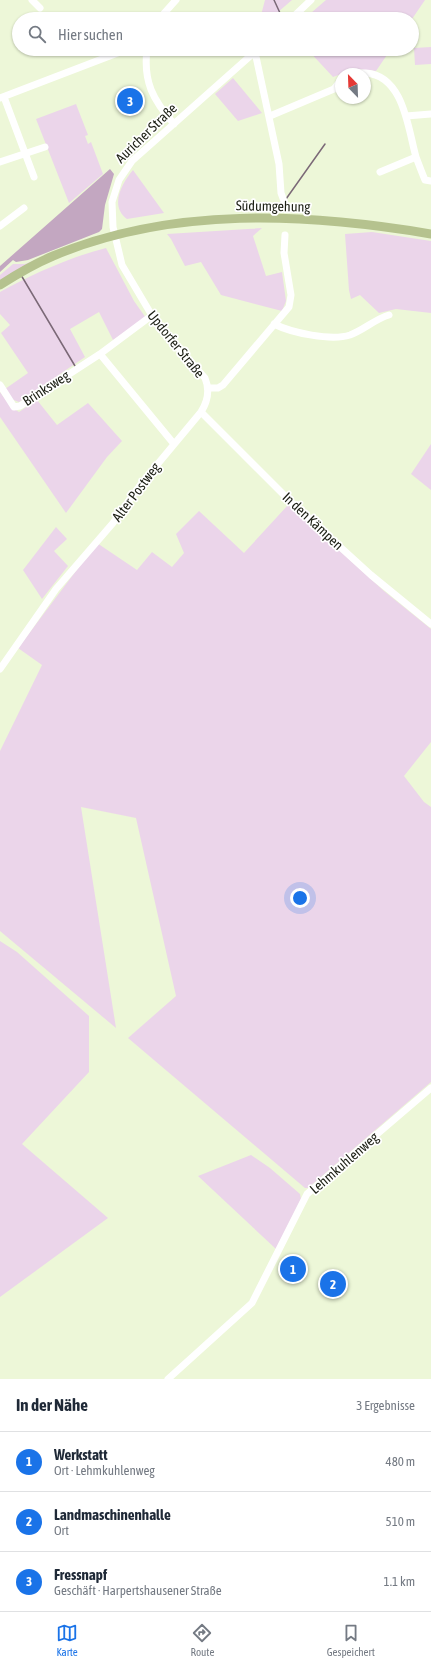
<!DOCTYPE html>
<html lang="de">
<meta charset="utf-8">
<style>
:root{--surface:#fff;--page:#f6f6f7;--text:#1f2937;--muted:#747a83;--line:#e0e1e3;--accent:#1a73e8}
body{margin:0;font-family:"Asap Condensed",sans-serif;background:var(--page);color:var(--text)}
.compass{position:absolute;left:335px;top:68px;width:36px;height:36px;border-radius:50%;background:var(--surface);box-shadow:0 1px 3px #0004;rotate:337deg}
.you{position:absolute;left:300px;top:898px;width:14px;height:14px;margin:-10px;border:3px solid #fff;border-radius:50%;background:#1a73e8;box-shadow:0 0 0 6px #1a73e833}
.badge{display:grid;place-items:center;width:26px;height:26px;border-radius:50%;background:var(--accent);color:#fff;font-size:13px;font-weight:700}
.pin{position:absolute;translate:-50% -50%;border:2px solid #fff;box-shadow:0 1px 4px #0006}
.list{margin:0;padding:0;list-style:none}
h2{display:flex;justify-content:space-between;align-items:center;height:52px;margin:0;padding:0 16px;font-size:17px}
h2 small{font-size:13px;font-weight:400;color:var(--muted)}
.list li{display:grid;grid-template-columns:26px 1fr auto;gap:12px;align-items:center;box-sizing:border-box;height:60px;padding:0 16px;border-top:1px solid var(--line)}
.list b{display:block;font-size:15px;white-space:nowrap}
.list p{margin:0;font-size:13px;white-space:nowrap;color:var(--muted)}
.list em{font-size:13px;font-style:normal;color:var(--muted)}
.icon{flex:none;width:22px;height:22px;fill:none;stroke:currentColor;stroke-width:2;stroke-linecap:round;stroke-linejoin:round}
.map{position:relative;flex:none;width:431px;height:1379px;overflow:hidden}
.search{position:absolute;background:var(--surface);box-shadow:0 1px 3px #0004;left:12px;right:12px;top:12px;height:44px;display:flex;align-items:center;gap:10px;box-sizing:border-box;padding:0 14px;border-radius:22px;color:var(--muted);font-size:15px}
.sheet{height:232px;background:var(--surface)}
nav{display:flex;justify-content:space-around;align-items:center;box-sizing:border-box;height:56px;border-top:1px solid var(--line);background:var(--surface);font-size:11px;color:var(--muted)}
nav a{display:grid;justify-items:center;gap:2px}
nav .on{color:var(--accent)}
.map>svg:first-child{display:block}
.green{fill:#ebd5ea}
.forest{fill:#c3a7c1}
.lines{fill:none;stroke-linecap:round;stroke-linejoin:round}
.stream{stroke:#7b6977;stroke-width:1.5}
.minor{stroke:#fff;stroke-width:7}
.major{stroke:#b5c28e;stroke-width:9}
.labels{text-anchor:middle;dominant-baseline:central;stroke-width:3.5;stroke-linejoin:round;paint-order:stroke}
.street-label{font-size:14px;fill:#1b1e13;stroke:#fff}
</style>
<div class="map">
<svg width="431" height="1379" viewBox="0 0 431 1379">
<rect width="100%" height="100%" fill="#edf7d8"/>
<path class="green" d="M265,0H292L270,19H260Z
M326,0H425L412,19H304Z
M431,47V64L415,65L414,48Z
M307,49H391L376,71L355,69L333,77Z
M233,78L262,113L238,121L215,94Z
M76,104L88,135L85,136L88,144L91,142L103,174L69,203L36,119Z
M133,170L164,213L127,219C109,206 122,183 133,170Z
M262,228L253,236L266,276L282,272L286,301L282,311L221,295L201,262L185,266L171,239L167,234Z
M372,232L431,241V313L396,309L379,313L360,295L351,299L349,290L345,234Z
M106,248L134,301L146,318L113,340L99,312L70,329L85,357L19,402L11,399L5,389L28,373L1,333L10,325L0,314V292C33,274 70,257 106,248Z
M40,258L0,282V275L13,264H25Z
M0,392L11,407L19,412L37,400L57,425L88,403L122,441L107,457L66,513L0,417Z
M431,444V490L411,474Z
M288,505L303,517L384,591L431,629V742L404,776L424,802L431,807V1082L308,1188H305L128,1038L176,996L136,818L81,807L116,1028L0,931V751L42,665L18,648L97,543L137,570L152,552L172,567L184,553L176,534L199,511L244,553Z
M56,527L67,539L54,551L68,566L42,599L23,570Z
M0,941L17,952L89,1016V1072L22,1144L108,1218L0,1297Z
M251,1155L270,1168L300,1194L301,1199L276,1249L198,1176Z"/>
<path class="forest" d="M110,169L114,174L105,205L102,229L99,232L28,260L16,262L13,260L0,272V266Z"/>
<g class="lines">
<path class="stream" d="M273,19L280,13L274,0
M286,199L325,144
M21,275L75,366"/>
<path class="minor" d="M32,0L40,8
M159,19L176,0
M291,19L311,0
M147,49C143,82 153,100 174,124
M255,52L279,164L281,193L284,201
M351,74C356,72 361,73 366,73C404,76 408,129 416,157C419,165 422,173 425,180L431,181
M4,97L34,177
M0,98L128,49
M270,116L334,89L341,80
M406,116L431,114
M0,162L45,147
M380,172L416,157
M0,226L24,208
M274,324C292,333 331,341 350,335C364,330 375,319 389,315
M100,354L174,444
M0,385L14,407L20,406L100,354L151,316
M208,388H218L223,385L289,307L291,295L284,253L285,235
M201,412L293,504L371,575L431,624
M0,669L56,589L113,523L141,484L201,412C208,401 210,390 205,378L157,324L122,265L113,227L112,202L119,180L132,161L258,49
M168,1379L252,1303L307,1194L431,1088"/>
<path class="major" d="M0,285C17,274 34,264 53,256C172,206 306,213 431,234"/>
</g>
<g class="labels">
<g class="street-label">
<text transform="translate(146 133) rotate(-44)">Auricher Straße</text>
<text transform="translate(273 206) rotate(1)">Südumgehung</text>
<text transform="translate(176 344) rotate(51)">Updorfer Straße</text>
<text transform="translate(46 388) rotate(-33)">Brinksweg</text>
<text transform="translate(136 492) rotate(-53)">Alter Postweg</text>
<text transform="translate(313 521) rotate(43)">In den Kämpen</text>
<text transform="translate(344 1163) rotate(-41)">Lehmkuhlenweg</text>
</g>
</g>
</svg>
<svg class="compass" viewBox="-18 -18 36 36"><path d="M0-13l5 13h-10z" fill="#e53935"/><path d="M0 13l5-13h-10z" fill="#747a83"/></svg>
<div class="you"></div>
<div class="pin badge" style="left:293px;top:1269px">1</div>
<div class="pin badge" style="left:333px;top:1284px">2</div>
<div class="pin badge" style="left:130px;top:101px">3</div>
<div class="search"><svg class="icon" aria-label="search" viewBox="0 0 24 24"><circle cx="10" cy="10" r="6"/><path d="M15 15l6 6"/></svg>Hier suchen</div>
</div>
<section class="sheet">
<h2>In der Nähe<small>3 Ergebnisse</small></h2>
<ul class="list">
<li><span class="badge">1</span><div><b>Werkstatt</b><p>Ort · Lehmkuhlenweg</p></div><em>480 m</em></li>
<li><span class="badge">2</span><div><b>Landmaschinenhalle</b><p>Ort</p></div><em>510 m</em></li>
<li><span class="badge">3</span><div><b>Fressnapf</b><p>Geschäft · Harpertshausener Straße</p></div><em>1.1 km</em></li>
</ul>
</section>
<nav>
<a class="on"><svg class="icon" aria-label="map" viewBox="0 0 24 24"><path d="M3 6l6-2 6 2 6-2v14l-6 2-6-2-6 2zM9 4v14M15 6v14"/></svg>Karte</a>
<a><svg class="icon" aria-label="directions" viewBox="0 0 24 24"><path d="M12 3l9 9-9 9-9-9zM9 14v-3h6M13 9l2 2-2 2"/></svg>Route</a>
<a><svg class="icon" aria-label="saved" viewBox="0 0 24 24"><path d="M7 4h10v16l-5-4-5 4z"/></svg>Gespeichert</a>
</nav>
